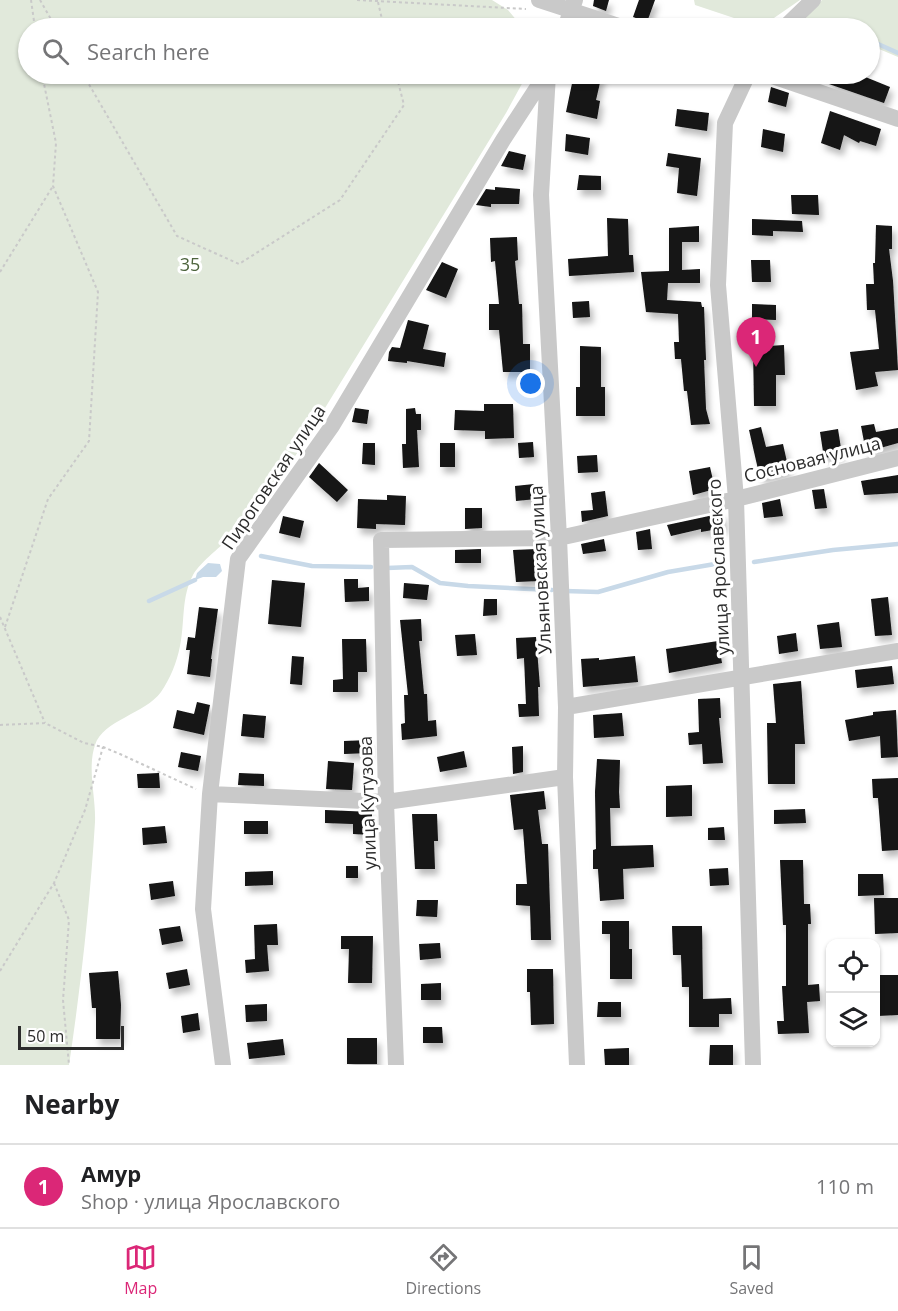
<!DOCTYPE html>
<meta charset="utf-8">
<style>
:root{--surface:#fff;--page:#f2f2f2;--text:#202124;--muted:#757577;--line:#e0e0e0;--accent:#db2777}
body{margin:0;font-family:"Open Sans",sans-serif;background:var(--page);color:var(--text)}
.controls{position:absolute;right:18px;bottom:18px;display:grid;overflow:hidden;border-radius:12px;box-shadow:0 2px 4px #0004}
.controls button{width:54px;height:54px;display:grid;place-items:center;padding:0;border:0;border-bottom:2px solid var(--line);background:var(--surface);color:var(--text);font:30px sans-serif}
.scale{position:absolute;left:18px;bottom:15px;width:106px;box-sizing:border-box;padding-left:6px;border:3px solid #2c2c2c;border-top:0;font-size:16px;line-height:21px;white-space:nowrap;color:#2c2c2c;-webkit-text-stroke:4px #fff;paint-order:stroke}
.you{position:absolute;left:531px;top:384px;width:21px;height:21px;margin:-15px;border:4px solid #fff;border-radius:50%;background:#1a73e8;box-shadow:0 0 0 9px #1a73e833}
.badge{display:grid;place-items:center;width:39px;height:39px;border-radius:50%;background:var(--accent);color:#fff;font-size:20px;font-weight:700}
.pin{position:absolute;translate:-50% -50px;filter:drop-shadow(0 2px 3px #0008)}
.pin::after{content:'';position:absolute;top:32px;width:21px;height:18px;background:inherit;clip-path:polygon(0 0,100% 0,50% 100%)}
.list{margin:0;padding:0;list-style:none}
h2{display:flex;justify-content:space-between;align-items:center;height:78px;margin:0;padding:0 24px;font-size:26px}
h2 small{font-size:20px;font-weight:400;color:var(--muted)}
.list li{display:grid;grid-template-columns:39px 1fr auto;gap:18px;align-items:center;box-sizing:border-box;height:84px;padding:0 24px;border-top:2px solid var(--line)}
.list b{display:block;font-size:22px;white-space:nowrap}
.list p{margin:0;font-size:20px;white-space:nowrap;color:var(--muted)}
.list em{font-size:20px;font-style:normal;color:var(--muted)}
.icon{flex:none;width:33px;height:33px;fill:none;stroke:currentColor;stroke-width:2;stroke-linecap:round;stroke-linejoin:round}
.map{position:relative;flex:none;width:898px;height:1065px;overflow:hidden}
.search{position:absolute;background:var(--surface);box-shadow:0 2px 4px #0004;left:18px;right:18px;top:18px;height:66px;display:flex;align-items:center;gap:15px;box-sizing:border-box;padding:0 21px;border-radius:33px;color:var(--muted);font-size:22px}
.sheet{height:162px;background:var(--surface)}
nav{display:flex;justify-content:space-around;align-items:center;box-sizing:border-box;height:84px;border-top:2px solid var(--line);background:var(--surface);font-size:16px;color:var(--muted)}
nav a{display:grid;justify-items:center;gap:3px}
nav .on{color:var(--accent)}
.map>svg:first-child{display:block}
.green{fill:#e1e9db}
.water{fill:#c8d9e8}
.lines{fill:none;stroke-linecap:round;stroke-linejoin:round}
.stream{stroke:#c8d9e8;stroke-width:4.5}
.building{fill:#131313;filter:url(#shadow)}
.path{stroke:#c9c9c9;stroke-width:2;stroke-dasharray:3 3;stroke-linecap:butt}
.minor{stroke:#c9c9c9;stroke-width:16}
.labels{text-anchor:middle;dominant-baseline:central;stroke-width:6;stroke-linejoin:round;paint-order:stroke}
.park-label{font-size:18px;fill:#4d643d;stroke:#fff}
.street-label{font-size:18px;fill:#2c2c2c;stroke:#fff}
</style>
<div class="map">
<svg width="898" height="1065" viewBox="0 0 898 1065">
<defs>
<filter id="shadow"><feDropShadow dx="3.5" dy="6" stdDeviation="3" flood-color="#0004"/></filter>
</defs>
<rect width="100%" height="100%" fill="#fff"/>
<path class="green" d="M0,0H492L508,10L523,28H28V74H526L524,80L506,113L298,452C278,480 259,509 234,534C222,546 201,561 193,575C181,597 185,623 180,646C177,662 170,679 161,692C145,714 103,720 95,745C87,769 96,797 95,822C90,903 81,985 69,1065H0Z
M694,0H800L761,27L695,5Z
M822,0H898V57L879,49H870V28H793Z"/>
<path class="water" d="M208,563L220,564L222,571L216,577H203L195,580L197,573Z"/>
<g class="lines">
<path class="stream" d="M870,44H878L898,53
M261,556L312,566L371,567
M754,562L833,550L898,544
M387,568L412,567L440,583L468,586L552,590
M565,591L598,592L668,572L715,564
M149,601L195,580"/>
</g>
<path class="building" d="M594,0H609L606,11L593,6Z
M639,0H655L647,22L633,17Z
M574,74H602L596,100L600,101L597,119L566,112Z
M832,74H858L890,87L884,103L829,84Z
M771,87L789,93L786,107L768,102Z
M677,109L709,113L707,131L675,126Z
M830,111L881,129L876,146L860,141L859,143L844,135L840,150L821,143Z
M763,129L785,134L783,152L761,147Z
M566,134L590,138L588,155L565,151Z
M509,151L526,155L523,170L501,166Z
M668,153L701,158L697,196L677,193L679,168L666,166Z
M579,175L601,176V190H577Z
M495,187L520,189L519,204H491V207L476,205L486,189L495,190Z
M791,195H818L819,215L792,214Z
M607,218L628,219L629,255H633L634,272L569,276L568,259L608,256Z
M752,219L802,221L803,232L773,231V236L752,235Z
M876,225L892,226V249H889L893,281L898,370L875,372L878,386L856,390L850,352L879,349L875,310H867L866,284H874L873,263H875Z
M699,226V242H682V270L700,269V283H668L667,300L701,302L702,307H704L706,360H704L706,409L710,424L691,425L687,391H684L681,359H675L674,342H679L678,314L646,312L641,272L669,271V228Z
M517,237L518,260L515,261L519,304H522L523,344H530V372H503L499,330H489V304H499L495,261L491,262L490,238Z
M751,260H770L771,282H752Z
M442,262L458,269L446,298L426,290Z
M589,301L590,317L573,318L572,302Z
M752,304L776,305V320L752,319Z
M408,320L429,325L423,349L446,353L444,367L407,361V363L388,361L389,352L392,347L400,348Z
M784,345L785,375H776V406H754L753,347Z
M580,346L601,347V387H605V416H576V387H580Z
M484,404H513L514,438L485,439V431L454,430L455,410L484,411Z
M355,408L369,410L367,424L352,422Z
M415,408L416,414H421V430H417L419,467L403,468L402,444H406V409Z
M874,424L876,432L898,428V443L866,452L861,426Z
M761,427L766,447L783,444L789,471L760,478L749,430Z
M838,429L842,455L824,458L820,432Z
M533,442L534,457L519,458L518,443Z
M363,443H375V465L362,464Z
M440,443H455V467H440Z
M597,455L598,472L578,473L577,456Z
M319,463L348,490L337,502L309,477Z
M710,467L715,489L693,495L689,471Z
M898,475V493L864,495L861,481Z
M534,484L536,499L516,501L515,486Z
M824,489L827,508L815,509L812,490Z
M605,491L608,516L582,522L581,511L593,510L591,493Z
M387,495L406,496L405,525L376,524V529L357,528L358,499L387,500Z
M780,499L783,516L764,518L762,503Z
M465,508H482V528L465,529Z
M723,513L724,528L701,532V529L671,536L667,525Z
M283,516L304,521L300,538L279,533Z
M650,529L652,549L638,550L636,532Z
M604,539L606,551L583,554L581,544Z
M481,549V563H455V550Z
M537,549L539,581L516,582L513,550Z
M344,579H358V588L369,587V601L345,602Z
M272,580L305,583L301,627L268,624Z
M404,583L429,585L427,600L403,598Z
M888,597L892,635L875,636L871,599Z
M484,599H497V615L483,616Z
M199,607L218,609L211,659H212L210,677L187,674L190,650H186L188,637L195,638Z
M421,619L422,641H419L424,694H427L428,721L436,720L437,736L402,740L401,724L405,723L404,695H408L400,620Z
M839,622L842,647L820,649L817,625Z
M796,633L798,651L779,654L777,636Z
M475,634L477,655L457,656L455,635Z
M536,637L540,687H538L539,716L519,717L518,704H526L524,658L517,659L516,638Z
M342,639H366L367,672H358V692H333V680L343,679Z
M718,641L722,663L669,673L666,649Z
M292,656L304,657L302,685L290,684Z
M635,656L638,682L583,687L581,659L599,658V660Z
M892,666L894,684L857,688L855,670Z
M801,681L805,744H795V784H768L767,723H776L773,684Z
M720,698L721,718H719L723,763L703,764L702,744L689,745L688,733L699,732L698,699Z
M197,702L210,705L204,735L173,728L177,710L194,714Z
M896,710L898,757L881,758L880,736L849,741L845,720L873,715V712Z
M622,713L624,736L594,738L593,715Z
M243,714L266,716L264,738L241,736Z
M369,740V753L344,754V741Z
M523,746V772L513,774L512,747Z
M464,751L467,767L440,772L437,757Z
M181,752L201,756L198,771L178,767Z
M597,759L620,760L619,792L620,808H610L611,846L653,845L654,867L623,869L624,899L600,901L598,869H593V850L596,849L595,792Z
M328,761L354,763L352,790L326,789Z
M159,773L160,788H138L137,774Z
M239,773L264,774V786L238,785Z
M898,778V850L882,851L878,798H873L872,779Z
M692,785V816L666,817V786Z
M544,791L546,809L538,810L542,844H548L551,940H531L530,906L516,905V884H527L523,829L514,830L510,795Z
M805,809L806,823L774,824V810Z
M325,810L372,812V835L353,834V824L325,823Z
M412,814H437L438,841H434L435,869H415Z
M244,821H268V834H244Z
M165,826L167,843L143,845L142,828Z
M724,827L725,840H708V828Z
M780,860H803L804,904H810L811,924H808V985L819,984L820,1001L807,1002L809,1033L778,1034L777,1021H784L782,986H786V925H783Z
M346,866H358V878H346Z
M728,868L729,885L710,886L709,869Z
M273,871V885L245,886V872Z
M858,874H883L884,895L858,896Z
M173,881L175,896L151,900L149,884Z
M874,898H898V933L875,934Z
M417,900H438L437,917L416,916Z
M602,921H629V949H632V979H610V934H602Z
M277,924L278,945H267L269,971L246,973L245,960L255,959L254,925Z
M180,926L183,941L162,945L159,929Z
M672,926H702L703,999L731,998L732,1014H719V1027H689V987H682L681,955H673Z
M341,936H373L372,983H348L349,949H341Z
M440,943L441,958L420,960L419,944Z
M187,969L190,985L169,989L166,973Z
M527,969H553L554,1024L531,1025L530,992H527Z
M118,971L121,1005L120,1039H96V1008H92L89,973Z
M876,975H898V1015L877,1016Z
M441,983V1000H421V984Z
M598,1002H621V1017H597Z
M267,1004V1021L246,1022L245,1005Z
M198,1013L200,1030L183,1033L181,1016Z
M423,1027H442L443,1043H423Z
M347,1038H377V1064H347Z
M283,1039L285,1055L249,1059L247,1043Z
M710,1045H733V1065H709Z
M629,1048V1065H605L604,1049Z"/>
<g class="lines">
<path class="path" d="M31,0L35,28
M40,0L56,28
M357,0L526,9
M378,2L384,28
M83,74L177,236L239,264L340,200L404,105L396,74
M0,272L53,186
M0,617L45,723
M5,627L48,499L89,441L98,292L53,186L56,143L42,74
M0,725L45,723L84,743L103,747L120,754L196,789
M54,883L69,920L63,1000L69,1065
M0,971L54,883L85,810L103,747"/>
<path class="minor" d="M539,0L625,28
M565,28L575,0
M784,28L813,0
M548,74L541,195L559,538L566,707L565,777L577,1065
M748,74L725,123L718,285L736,499L753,1065
M766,74L898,119
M566,707L898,651
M210,794L386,802L565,777
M223,1065L203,909L210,794L238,559L332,426L503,140L546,74
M396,1065L386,802L381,540L559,538L736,499L898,458"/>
</g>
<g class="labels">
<g class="park-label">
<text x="190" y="264">35</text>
</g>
<g class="street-label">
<text transform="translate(812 459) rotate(-14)">Сосновая улица</text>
<text transform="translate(273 477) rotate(-56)">Пироговская улица</text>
<text transform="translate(718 567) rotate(-93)">улица Ярославского</text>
<text transform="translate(540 570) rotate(-93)">Ульяновская улица</text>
<text transform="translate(367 803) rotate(-92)">улица Кутузова</text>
</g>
</g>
</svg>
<div class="controls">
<button><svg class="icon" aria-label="locate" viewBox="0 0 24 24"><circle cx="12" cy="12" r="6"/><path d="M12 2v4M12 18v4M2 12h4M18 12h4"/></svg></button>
<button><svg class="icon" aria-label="layers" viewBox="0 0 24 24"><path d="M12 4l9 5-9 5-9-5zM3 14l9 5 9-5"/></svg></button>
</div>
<div class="scale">50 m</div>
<div class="you"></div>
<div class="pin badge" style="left:756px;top:367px">1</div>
<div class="search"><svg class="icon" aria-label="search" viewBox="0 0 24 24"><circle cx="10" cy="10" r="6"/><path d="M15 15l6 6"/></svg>Search here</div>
</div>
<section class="sheet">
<h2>Nearby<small></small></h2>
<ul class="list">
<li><span class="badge">1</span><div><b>Амур</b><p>Shop · улица Ярославского</p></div><em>110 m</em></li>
</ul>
</section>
<nav>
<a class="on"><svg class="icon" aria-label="map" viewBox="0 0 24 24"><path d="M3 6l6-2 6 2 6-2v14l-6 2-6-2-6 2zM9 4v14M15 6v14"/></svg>Map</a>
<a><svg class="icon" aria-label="directions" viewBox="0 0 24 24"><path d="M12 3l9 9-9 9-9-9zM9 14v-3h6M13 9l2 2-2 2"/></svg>Directions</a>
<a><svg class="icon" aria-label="saved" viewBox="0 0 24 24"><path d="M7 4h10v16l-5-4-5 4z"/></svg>Saved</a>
</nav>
